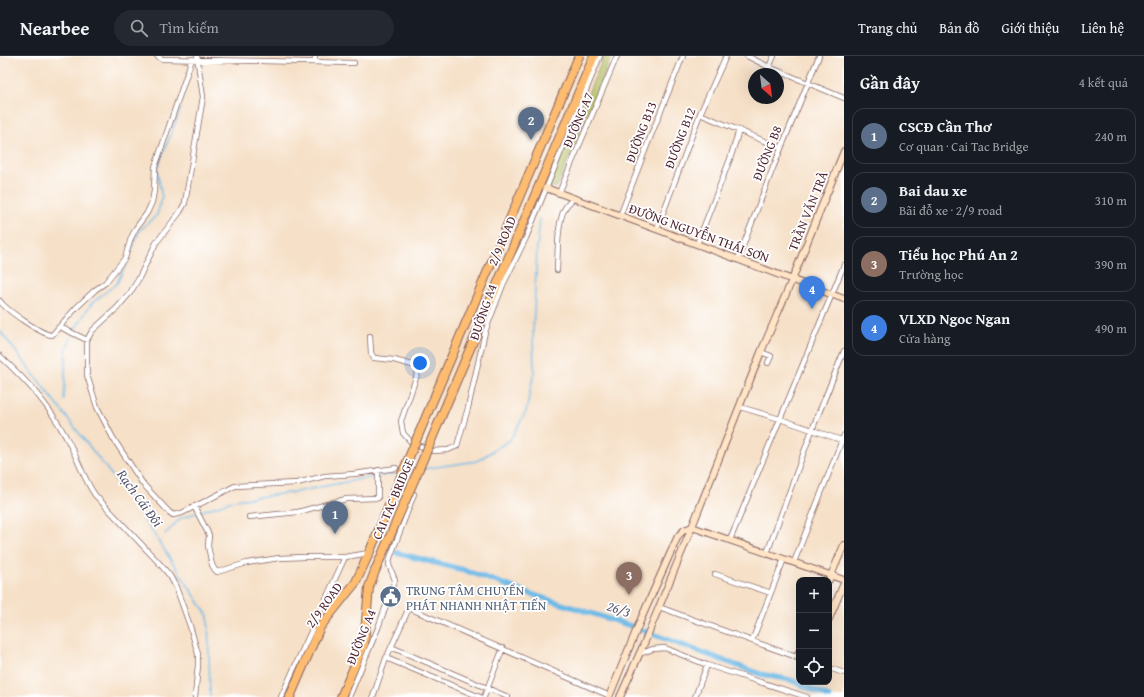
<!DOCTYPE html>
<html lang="vi">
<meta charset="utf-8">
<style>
:root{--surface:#171b24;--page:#242831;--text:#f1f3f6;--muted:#9ea1a6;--line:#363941;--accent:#1a73e8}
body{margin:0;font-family:"Gentium Book Plus",serif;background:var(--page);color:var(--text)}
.controls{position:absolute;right:12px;bottom:12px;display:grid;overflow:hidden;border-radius:8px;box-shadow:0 4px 16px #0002}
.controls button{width:36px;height:36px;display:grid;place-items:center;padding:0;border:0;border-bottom:1px solid var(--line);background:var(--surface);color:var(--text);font:20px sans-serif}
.compass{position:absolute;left:748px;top:12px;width:36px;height:36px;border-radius:50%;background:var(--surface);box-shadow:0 4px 16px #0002;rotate:152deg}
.you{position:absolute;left:420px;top:307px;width:14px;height:14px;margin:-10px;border:3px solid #fff;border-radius:50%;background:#1a73e8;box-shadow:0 0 0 6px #1a73e833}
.badge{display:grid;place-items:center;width:26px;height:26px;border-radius:50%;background:var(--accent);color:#fff;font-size:13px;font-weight:700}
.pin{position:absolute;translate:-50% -33px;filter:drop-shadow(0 1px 2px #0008)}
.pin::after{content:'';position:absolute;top:21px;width:14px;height:12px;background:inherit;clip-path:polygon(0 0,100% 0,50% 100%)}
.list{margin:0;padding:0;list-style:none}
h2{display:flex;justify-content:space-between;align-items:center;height:52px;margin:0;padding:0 16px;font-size:17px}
h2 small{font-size:13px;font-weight:400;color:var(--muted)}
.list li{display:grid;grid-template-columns:26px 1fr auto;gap:12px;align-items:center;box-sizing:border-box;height:56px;margin:0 8px 8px;padding:0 8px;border:1px solid var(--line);border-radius:12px}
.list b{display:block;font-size:15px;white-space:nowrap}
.list p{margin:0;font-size:13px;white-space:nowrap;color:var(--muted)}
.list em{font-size:13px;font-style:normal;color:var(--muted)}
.icon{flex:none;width:22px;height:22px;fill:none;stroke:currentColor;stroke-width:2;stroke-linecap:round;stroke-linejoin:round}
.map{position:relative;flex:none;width:844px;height:641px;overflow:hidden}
header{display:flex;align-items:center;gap:24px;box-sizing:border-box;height:56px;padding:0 20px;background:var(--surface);border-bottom:1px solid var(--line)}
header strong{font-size:19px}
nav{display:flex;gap:22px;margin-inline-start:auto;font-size:14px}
.search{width:280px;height:36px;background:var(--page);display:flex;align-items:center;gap:10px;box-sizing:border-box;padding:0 14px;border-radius:22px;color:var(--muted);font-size:15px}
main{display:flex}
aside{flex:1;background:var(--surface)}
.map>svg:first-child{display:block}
.green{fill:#b1bd5f;stroke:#7e6e45}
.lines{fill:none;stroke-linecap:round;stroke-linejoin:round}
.stream{stroke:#6ebae7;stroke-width:1.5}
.canal{stroke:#6ebae7;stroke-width:5.5}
.street-casing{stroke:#866362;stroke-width:6}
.secondary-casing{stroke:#866362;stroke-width:8}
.highway-casing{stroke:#866362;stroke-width:10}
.street{stroke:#fff;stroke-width:4.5}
.secondary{stroke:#ffe4c6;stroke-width:6}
.highway{stroke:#febc70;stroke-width:8}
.highway-bridge-casing{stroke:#866362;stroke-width:10;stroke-linecap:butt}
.highway-bridge{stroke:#febc70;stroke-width:8}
.labels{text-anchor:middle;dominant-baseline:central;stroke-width:3.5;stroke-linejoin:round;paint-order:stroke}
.street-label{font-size:13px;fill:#4a1f2b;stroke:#fff}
.service-label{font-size:13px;fill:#4e5e75;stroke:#fff;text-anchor:start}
.water-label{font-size:14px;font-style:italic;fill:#57556d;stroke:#fff}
</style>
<header>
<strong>Nearbee</strong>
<div class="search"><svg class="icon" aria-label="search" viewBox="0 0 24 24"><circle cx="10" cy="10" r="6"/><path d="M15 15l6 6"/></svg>Tìm kiếm</div>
<nav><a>Trang chủ</a><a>Bản đồ</a><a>Giới thiệu</a><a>Liên hệ</a></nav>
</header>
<main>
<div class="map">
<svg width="844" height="641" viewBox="0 0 844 641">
<rect width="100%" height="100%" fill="#fff"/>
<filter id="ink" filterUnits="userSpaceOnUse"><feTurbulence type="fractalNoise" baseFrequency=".025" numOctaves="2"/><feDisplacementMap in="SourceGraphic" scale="8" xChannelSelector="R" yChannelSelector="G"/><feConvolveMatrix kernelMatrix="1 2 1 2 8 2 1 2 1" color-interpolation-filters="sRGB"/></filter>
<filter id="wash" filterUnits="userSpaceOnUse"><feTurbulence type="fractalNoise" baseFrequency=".012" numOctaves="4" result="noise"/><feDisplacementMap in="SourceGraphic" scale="16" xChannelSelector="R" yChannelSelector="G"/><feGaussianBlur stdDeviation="0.9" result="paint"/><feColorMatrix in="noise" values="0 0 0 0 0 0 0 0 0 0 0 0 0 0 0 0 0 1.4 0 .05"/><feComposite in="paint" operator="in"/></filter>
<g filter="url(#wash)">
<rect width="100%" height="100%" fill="#f6e0c7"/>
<path class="green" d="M604,0H612L557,131H551L549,128Z"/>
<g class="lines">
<path class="stream" d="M0,275L134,448L208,560L210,641
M74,275L91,248L117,227L128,204L139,175L157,159L162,142L157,113L181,52
M64,344L66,295L72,279
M423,413L477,405L510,384L526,356L534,316L533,277L537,192L540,163
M407,416L415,415
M199,456L235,444L296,436L361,423L399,417
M165,478L181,462L196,457"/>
<path class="canal" d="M397,497L464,514L531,538L631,570L760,618L791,624L829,641"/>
</g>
</g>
<g filter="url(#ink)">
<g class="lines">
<defs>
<path id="street" d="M157,0L162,3L354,7
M197,0L203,41L185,147L180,156L156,187L138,224L130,237L117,252L92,275L87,284V319L97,351L113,382L143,428L169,456L173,459L182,457L235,430L297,427L325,420L354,418L396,412
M747,0L769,11L844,42
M315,6V0
M769,11L774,0
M700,58L781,92
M559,137L617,0
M620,160L648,87L683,0
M657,173L700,58L726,0
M697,188L730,103L739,74
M738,203L773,112L819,0
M557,214C558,197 557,169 564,154C566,149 570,146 574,142
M0,245C5,253 42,279 52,279L76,252L95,234L105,227L125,202L131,182L136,172L147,157L152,146L154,135L155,111L192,3
M60,271L87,284
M370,280L371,297L374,302L394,304L416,310L418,316L401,365L403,377L411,386L432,395L448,394L457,390L468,352L485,276L503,229L526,182L600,0
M761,296L771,300L768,307
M0,300C27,325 49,349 66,381C77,400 83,422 95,439L160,508L170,520L176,531L190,570L198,598V609L195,641
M740,351L780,363L844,385
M194,450L209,479L208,490L212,509L215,514L217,516L247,507L279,502L304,501H345L369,497
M249,461L298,456L346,443L378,442V414
M730,484L844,209
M767,497L812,374L844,295
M794,506L844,379
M715,518L771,537
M659,551L799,602
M752,585L784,503
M391,591L508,641
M639,598L653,593L665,592L707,609L807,641
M386,602L480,641
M829,612L844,617
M281,641L345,501
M349,641L378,572L395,524L389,509L390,502L414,438
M373,641L385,605L409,552L610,640
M484,641L503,592
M695,641L707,609"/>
<path id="secondary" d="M546,132L844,243
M829,524L844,489
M829,563L844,527
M797,601L799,596
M609,641L641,563L678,480L684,474L692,471L844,524
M620,641L643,590L692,471L761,296L792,224L844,95"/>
<path id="highway" d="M420,375L579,0
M433,380L594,0
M290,641L320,571L356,526L370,495
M341,641L364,588L369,531L375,515"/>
</defs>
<use href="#street" class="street-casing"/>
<use href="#secondary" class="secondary-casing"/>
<use href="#highway" class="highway-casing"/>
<use href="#street" class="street"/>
<use href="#secondary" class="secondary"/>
<use href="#highway" class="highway"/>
<defs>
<path id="highway-bridge" d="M370,495L420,375
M375,515L433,380"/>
</defs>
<use href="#highway-bridge" class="highway-bridge-casing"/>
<use href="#highway-bridge" class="highway-bridge"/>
</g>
</g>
<defs>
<symbol id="civic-disc" viewBox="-11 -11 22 22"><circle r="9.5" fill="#5c6f8a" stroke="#fff"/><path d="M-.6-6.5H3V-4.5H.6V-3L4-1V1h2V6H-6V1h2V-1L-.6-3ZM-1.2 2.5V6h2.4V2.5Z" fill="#fff"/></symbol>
</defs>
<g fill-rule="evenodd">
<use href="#civic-disc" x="378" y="528" width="25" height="25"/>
</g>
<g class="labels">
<g class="street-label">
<text transform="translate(578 64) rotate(-67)">ĐƯỜNG A7</text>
<text transform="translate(641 76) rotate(-69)">ĐƯỜNG B13</text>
<text transform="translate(680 82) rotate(-69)">ĐƯỜNG B12</text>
<text transform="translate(767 97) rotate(-68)">ĐƯỜNG B8</text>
<text transform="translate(808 155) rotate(-68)">TRẦN VĂN TRÀ</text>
<text transform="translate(699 177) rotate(20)">ĐƯỜNG NGUYỄN THÁI SƠN</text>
<text transform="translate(502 185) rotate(-67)">2/9 ROAD</text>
<text transform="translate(483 256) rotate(-71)">ĐƯỜNG A4</text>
<text transform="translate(393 443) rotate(-67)">CAI TAC BRIDGE</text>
<text transform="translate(324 549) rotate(-54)">2/9 ROAD</text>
<text transform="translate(361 581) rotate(-68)">ĐƯỜNG A4</text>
</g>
<g class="service-label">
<text x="406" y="534">TRUNG TÂM CHUYỂN<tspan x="406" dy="15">PHÁT NHANH NHẬT TIẾN</tspan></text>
</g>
<g class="water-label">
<text transform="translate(140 442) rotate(54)">Rạch Cái Đôi</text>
<text transform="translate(619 553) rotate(19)">26/3</text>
</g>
</g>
</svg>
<div class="controls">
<button>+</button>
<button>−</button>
<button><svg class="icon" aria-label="locate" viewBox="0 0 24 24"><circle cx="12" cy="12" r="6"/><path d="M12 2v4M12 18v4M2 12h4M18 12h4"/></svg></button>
</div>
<svg class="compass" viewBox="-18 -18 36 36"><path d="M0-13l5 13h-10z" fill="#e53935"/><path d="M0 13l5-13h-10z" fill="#9ea1a6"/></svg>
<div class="you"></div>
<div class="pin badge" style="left:335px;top:478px;background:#5c6f8a">1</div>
<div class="pin badge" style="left:531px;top:84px;background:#5c6f8a">2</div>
<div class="pin badge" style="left:629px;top:539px;background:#8d6e63">3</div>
<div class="pin badge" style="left:812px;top:253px;background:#3f7fe0">4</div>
</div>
<aside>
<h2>Gần đây<small>4 kết quả</small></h2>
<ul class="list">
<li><span class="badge" style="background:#5c6f8a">1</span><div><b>CSCĐ Cần Thơ</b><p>Cơ quan · Cai Tac Bridge</p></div><em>240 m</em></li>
<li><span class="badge" style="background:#5c6f8a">2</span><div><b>Bai dau xe</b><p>Bãi đỗ xe · 2/9 road</p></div><em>310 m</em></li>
<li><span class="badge" style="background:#8d6e63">3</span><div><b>Tiểu học Phú An 2</b><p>Trường học</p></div><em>390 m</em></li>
<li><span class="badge" style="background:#3f7fe0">4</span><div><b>VLXD Ngoc Ngan</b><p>Cửa hàng</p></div><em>490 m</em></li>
</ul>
</aside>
</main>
